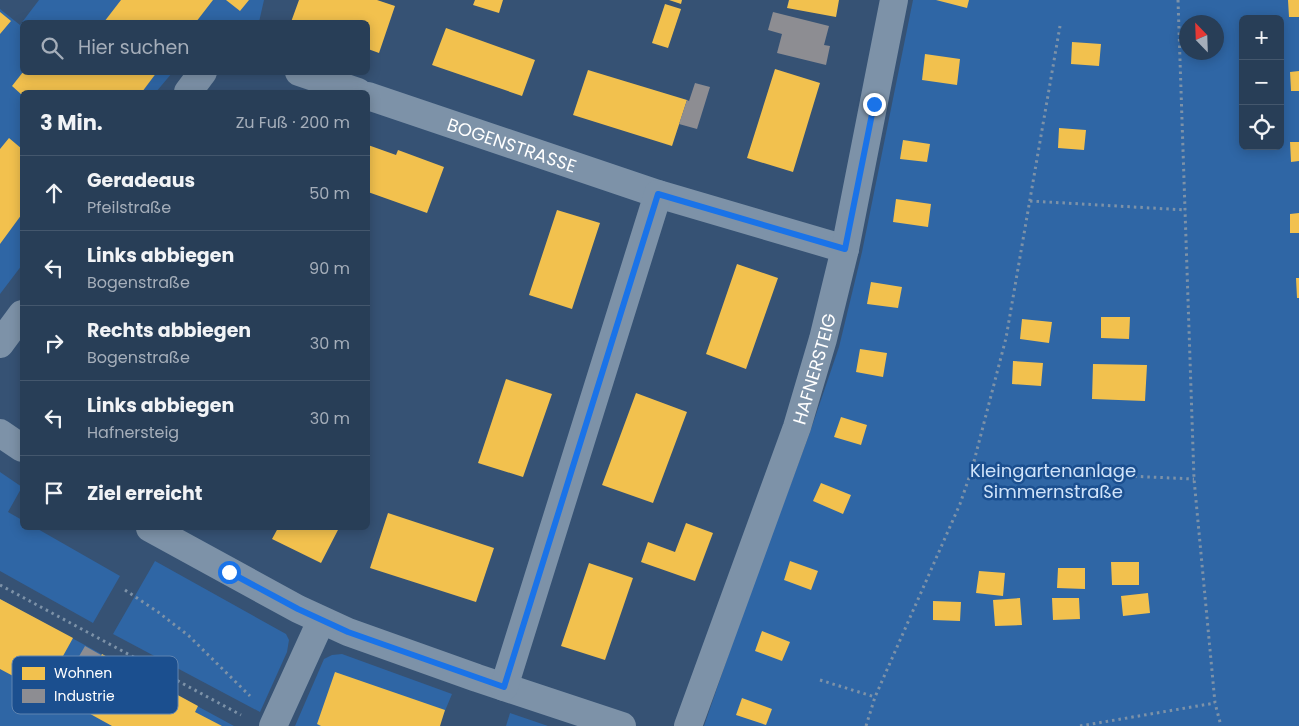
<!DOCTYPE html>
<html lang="de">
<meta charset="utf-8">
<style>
:root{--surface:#283e57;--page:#30455d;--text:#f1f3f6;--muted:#a5aeba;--line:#44576d}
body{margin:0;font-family:Poppins,sans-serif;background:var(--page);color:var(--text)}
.controls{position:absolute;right:15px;top:15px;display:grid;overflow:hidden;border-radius:8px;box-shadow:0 2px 12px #0003}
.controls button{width:45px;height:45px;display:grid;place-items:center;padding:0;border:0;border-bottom:1px solid var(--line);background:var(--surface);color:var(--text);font:25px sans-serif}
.compass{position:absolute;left:1179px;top:15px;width:45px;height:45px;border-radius:50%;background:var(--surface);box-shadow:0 2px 12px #0003;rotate:337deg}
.stop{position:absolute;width:15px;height:15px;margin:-11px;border:4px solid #1a73e8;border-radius:50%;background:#fff}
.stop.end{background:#1a73e8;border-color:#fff;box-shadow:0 1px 5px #0008}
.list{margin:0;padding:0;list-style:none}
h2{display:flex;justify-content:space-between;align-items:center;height:65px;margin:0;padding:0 20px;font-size:21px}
h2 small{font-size:16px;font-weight:400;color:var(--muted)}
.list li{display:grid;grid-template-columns:32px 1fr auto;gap:15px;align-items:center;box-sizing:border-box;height:75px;padding:0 20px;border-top:1px solid var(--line)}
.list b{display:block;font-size:19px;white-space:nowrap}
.list p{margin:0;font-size:16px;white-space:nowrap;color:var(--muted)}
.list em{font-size:16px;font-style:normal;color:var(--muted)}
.icon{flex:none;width:28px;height:28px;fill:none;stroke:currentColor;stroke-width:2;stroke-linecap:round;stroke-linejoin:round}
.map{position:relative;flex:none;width:1299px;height:726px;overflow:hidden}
.search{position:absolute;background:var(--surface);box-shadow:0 2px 12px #0003;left:20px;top:20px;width:350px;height:55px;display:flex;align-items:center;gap:12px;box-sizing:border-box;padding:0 18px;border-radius:8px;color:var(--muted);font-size:19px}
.panel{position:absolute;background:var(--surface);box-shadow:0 2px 12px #0003;left:20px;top:90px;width:350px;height:440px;border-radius:8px}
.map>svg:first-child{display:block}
.green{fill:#2f66a5;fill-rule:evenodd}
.homes{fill:#f2c14e}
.industry{fill:#8d8d92}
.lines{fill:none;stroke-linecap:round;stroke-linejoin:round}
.path{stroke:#7d92a8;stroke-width:3;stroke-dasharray:2.5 4;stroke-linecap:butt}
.minor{stroke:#7d92a8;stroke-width:28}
.route{stroke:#1a73e8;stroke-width:6}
.labels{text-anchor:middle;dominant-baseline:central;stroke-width:5;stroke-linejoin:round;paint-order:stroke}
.street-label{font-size:18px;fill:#fff;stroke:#1b4f8f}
.park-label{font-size:18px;fill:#cfe3fa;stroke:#1b4f8f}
.key{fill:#1b4f8f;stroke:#5f84b1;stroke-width:1}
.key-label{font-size:14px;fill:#fff}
</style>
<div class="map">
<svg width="1299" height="726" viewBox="0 0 1299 726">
<rect width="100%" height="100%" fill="#365274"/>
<path class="green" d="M39,0H264L259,22H22V72L172,73L156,92H22V265L0,294V9L20,25Z
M913,0H1299V726H704L748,598L809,435L839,347L862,252ZM1243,19H1280V146H1243ZM1186,22H1216V52H1186Z
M0,472L22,487L8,512L22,520V528H36L120,576L93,623L0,571Z
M155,561L286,634L289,640L287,652L260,712L113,634Z
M0,599L234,726H0Z
M342,654L452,694L442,718L429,726H295L324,659L332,655Z
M510,713L548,726H506Z"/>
<path class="homes" d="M121,0H213L196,22H104Z
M226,0H249L240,11Z
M299,0H377L395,6L379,53L368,49V22H291Z
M475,0H503L499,13L473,5Z
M669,0H682L681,4Z
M789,0H839L836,17L787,8Z
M936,0H969L967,8Z
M1288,0H1299V17H1289Z
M665,4L681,9L668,48L652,43Z
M0,12L11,21L0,34Z
M446,28L535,60L522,96L432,65Z
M1072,42L1101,44L1099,66L1071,64Z
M925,54L960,59L957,85L922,80Z
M775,69L820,83L793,172L747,158Z
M588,70L687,100L672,146L573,115Z
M1299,71V91H1291L1290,72Z
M23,72H157L142,92H22V95L12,86Z
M1059,128L1086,130L1084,150L1058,148Z
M9,138L22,149V214L0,244V149Z
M903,140L930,144L927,162L900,159Z
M1290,142H1299V161L1291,162Z
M368,145L396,155L398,150L444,167L427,213L368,192Z
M896,199L931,204L928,227L893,222Z
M557,210L600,223L572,309L529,295Z
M1299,213V233H1290V214Z
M737,264L778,278L746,369L706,354Z
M1296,278H1299V298H1297Z
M871,282L902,287L898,308L867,304Z
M1101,317H1130L1129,339L1101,338Z
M1022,319L1052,322L1049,343L1020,339Z
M860,349L887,353L883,377L856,372Z
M1013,361L1043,363L1041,386L1012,384Z
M1093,364L1147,365L1145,401L1092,399Z
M506,379L552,394L523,477L478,463Z
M636,393L687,412L653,503L602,485Z
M841,417L867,425L861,445L834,437Z
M821,483L851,495L843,514L813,501Z
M388,513L494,548L476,602L370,568Z
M686,523L713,533L695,581L641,562L648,542L675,552Z
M278,528H339L321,563L272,539Z
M790,561L818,571L811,590L784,580Z
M1111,562H1139V585H1112Z
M589,563L633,578L605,660L561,646Z
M1058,568H1085V589L1057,588Z
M979,571L1005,573L1003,596L976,593Z
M1148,593L1150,613L1123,616L1121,596Z
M1020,598L1022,625L995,626L993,600Z
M1052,598H1079L1080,619L1053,620Z
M0,599L73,638L43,692L0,669Z
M933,601L961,602L960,621L933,620Z
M762,631L790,642L782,661L755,651Z
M102,654L198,706L195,712L222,726H112L74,705Z
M335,672L445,710L440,726H321L317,724Z
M742,698L772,709L766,725L736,715Z"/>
<path class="industry" d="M773,12L829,26L824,45L830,46L826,65L777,53L782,34L768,30Z
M695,83L710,87L697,129L679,124L687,100L689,101Z
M85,646L101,655L87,681L70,672Z"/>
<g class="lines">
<path class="path" d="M1178,0L1194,479L1215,703L1221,726
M1030,201L1186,210
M972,469L1194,479
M0,585L241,715
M125,590L158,612L189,636L250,696
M820,680L875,697
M866,726L875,697L960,504L972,469L1006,338L1060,26
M1080,726L1215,703"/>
<g class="minor">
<path d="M299,72L358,92"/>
<path d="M188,92L203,72"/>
<path id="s1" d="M368,96L658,194L845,249"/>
<path d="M0,344L22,314"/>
<path d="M0,433L22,448"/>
<path d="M150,528L298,609L348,632L477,678L622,726"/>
<path d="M504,687L658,194"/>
<path d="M273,726L321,621"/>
<path id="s2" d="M688,726L797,427L823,339L845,249L894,0"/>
</g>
</g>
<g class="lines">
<path class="route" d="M229,572L298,609L348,632L504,687L658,194L845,249L874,104"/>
</g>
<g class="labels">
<g class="street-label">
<text stroke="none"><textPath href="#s1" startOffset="152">BOGENSTRASSE</textPath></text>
<text stroke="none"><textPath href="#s2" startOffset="379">HAFNERSTEIG</textPath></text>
</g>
<g class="park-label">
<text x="1053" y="470">Kleingartenanlage<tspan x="1053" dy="21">Simmernstraße</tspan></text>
</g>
</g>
<rect x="12" y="656" width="166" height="58" rx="8" class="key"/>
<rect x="22" y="667" width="23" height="13" fill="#f2c14e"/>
<rect x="22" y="689" width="23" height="14" fill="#8d8d92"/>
<g class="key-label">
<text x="54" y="678">Wohnen</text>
<text x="54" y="701">Industrie</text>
</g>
</svg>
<div class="controls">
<button>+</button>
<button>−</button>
<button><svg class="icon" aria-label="locate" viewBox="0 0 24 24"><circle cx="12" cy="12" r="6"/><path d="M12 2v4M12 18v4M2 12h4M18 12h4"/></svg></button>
</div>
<svg class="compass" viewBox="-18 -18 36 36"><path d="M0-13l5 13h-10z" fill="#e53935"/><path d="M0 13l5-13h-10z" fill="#a5aeba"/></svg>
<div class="stop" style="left:229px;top:572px"></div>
<div class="stop end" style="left:874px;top:104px"></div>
<div class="search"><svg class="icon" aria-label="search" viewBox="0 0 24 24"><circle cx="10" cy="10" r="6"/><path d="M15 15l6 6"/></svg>Hier suchen</div>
<section class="panel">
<h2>3 Min.<small>Zu Fuß · 200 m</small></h2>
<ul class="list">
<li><svg class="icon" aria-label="ahead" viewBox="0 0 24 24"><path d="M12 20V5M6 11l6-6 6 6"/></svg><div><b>Geradeaus</b><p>Pfeilstraße</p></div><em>50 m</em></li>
<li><svg class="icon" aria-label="left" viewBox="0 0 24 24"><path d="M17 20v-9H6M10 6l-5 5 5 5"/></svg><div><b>Links abbiegen</b><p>Bogenstraße</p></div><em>90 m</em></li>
<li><svg class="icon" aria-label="right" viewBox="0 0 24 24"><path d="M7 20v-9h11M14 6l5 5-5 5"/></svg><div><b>Rechts abbiegen</b><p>Bogenstraße</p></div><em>30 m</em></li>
<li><svg class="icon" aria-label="left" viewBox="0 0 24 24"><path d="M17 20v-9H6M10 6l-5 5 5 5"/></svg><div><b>Links abbiegen</b><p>Hafnersteig</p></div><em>30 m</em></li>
<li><svg class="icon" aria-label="arrive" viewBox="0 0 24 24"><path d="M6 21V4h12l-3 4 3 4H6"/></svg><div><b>Ziel erreicht</b></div></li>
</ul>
</section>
</div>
